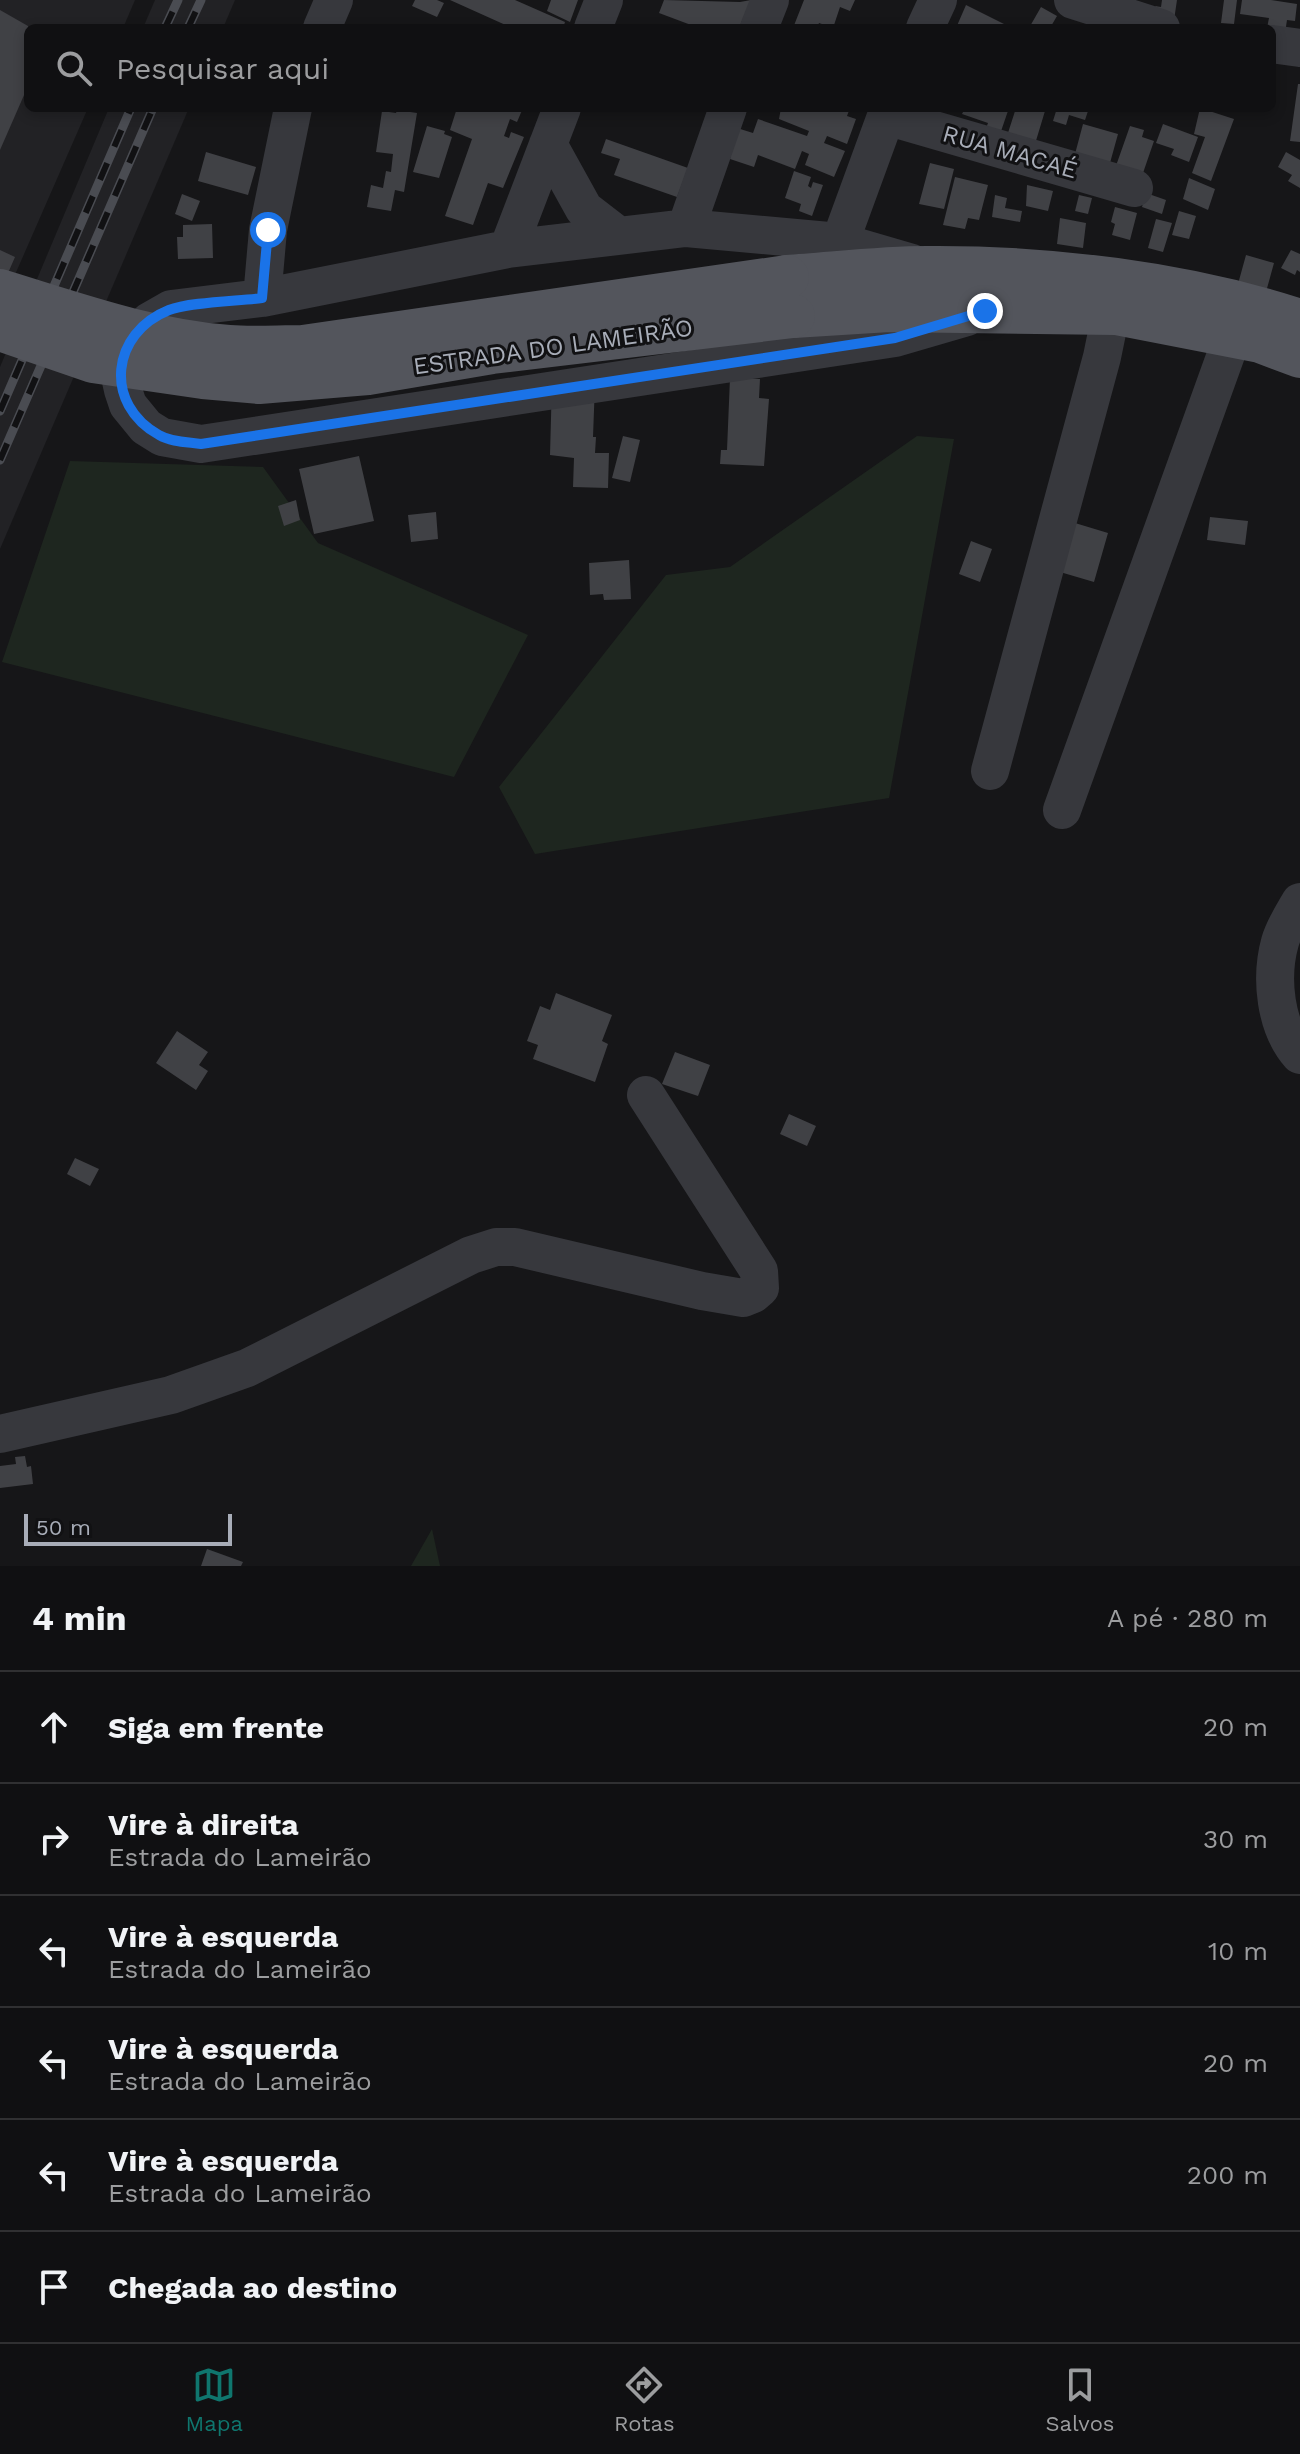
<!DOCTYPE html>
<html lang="pt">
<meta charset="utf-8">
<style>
:root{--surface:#101012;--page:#1e1e20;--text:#f1f3f6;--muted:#9c9d9f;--line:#303032;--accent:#0f766e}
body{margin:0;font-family:"Work Sans",sans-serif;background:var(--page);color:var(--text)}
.scale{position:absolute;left:24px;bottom:20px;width:208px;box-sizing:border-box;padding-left:8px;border:4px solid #a8adb8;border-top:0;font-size:22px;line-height:28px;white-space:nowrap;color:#a8adb8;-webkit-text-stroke:6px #111113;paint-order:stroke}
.stop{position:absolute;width:24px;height:24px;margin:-18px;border:6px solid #1a73e8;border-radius:50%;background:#fff}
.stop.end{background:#1a73e8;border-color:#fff;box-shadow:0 2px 8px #0008}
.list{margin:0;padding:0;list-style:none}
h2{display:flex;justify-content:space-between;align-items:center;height:104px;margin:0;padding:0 32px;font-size:34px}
h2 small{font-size:26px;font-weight:400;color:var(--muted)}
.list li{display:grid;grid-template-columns:52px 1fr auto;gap:24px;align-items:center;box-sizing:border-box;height:112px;padding:0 32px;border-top:2px solid var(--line)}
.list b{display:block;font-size:30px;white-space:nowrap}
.list p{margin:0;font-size:26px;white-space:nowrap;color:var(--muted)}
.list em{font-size:26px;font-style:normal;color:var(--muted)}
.icon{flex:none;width:44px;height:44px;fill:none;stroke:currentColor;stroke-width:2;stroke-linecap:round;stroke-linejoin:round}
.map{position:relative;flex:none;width:1300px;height:1566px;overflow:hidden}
.search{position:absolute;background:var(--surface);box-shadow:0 4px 12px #0003;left:24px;right:24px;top:24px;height:88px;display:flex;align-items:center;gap:20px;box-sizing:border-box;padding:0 28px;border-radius:12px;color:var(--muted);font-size:30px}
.sheet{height:776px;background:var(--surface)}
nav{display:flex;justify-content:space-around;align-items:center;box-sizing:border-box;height:112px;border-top:2px solid var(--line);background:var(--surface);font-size:22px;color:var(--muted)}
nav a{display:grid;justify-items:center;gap:4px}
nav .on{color:var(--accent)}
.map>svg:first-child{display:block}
.built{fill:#222225}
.green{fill:#1e261f}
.building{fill:#404145}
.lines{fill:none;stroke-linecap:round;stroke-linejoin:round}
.minor{stroke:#37383d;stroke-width:38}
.major{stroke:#53555c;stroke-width:44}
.rail-casing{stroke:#4a4c52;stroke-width:9}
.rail{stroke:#111113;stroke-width:6;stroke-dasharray:18;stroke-linecap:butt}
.major-bridge{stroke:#53555c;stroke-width:44}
.route{stroke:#1a73e8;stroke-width:10}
.labels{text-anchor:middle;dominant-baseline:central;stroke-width:6;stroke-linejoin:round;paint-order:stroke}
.street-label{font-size:24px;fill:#a8adb8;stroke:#111113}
</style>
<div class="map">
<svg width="1300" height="1566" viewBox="0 0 1300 1566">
<rect width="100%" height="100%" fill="#161618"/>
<path class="built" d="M0,0H135L123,28H28V108H88L14,277L0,270Z
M155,0H235L223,28H143Z
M109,108H189L0,549V367Z"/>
<path class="green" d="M917,436L954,439L889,798L535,854L499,787L666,575L730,567Z
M70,461L263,467L318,543L528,635L454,777L2,662Z
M432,1529L440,1566H411Z"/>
<path class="building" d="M415,0H437L444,3L437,17L412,6Z
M450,0H515L565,22L563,28L544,26L543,28H512Z
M551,0H578L570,22L547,11Z
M664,0L740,2L751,0L739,28H699L659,13Z
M804,0H855L850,11L840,7L833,28L819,23L817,28H793Z
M1162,0H1177L1173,27L1155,6L1161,7Z
M1224,0H1237L1234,24L1221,23Z
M1242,0H1271L1297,4L1295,21L1287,20L1285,33L1267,28L1269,18L1240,14Z
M966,5L1004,24L1003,28H956Z
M1041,7L1057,16L1050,28H1029Z
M0,10L28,26V86L0,150Z
M1298,84H1300V142L1290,141Z
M457,108L466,110L467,108H523L517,122L510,119L504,136L509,138L511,132L524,137L503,188L488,183L473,225L445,216L472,139L450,130Z
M781,108H850L847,116L856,119L847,144L827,136L824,143L845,151L834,177L805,165L809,154L802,151L795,169L758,155L754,167L730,159L737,128L753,133L758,119L807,136L809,131L779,119Z
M965,108H1009L999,137L985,131L988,123L962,114Z
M1016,108L1045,111L1035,144L1007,136Z
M1057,108H1089L1085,120L1069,115L1066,125L1053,121Z
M1200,108L1234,119L1211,181L1192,173L1205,137L1194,134Z
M397,110L417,113L404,192L395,190L391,211L367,207L371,185L383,188L386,171L391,172L393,154L376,152L382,111L396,113Z
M1083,124L1118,134L1110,163L1075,154Z
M1163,124L1198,137L1189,162L1171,155L1174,149L1156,143Z
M427,126L445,131L444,134L452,137L439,178L413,172Z
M1130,126L1144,130L1142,137L1154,141L1143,173L1111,180Z
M606,139L688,168L677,197L614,175L620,159L601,153Z
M206,152L256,167L248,195L198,181Z
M1286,152L1300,160V188L1288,181L1292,175L1278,167Z
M930,163L954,169L944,209L919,204Z
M794,171L811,177L808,186L811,188L813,182L823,185L812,216L799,211L801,204L785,198Z
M955,177L988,185L979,220L968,218L965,229L943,225Z
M1189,178L1215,189L1208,210L1183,199Z
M1027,185L1053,191L1048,211L1026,206Z
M1146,193L1166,200L1162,214L1142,207Z
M182,194L200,201L192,221L175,214Z
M995,195L1007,198L1005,208L1022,211L1020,222L992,217Z
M1079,195L1092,198L1088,214L1075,211Z
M1115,207L1137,213L1130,240L1112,235L1115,224L1111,222Z
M1179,211L1196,216L1189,239L1172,235Z
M1060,218L1086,223L1083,248L1057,244Z
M1156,219L1172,223L1163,252L1148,248Z
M212,224L213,258L178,259L177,237H183V225Z
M0,250L15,257L5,280L0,277Z
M1291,250L1300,254V272L1297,270L1295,275L1281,268Z
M1246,255L1274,263L1266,292L1238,284Z
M730,378L760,379L759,398L769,399L764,466L720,464L721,450H727Z
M552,381L595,383L593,437H596L595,453H609L608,488L573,487L574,458L550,455Z
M623,436L640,440L630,482L612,478Z
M359,456L374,521L314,534L299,469Z
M296,500L300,520L284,526L278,506Z
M436,512L438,539L411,542L408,515Z
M1210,517L1248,521L1245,545L1207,540Z
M1075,523L1108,533L1094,582L1060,572Z
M971,541L992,549L980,582L959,574Z
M629,560L631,599L604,600L603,594L590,595L589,563Z
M556,993L612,1015L602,1041L608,1044L595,1082L533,1059L538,1045L527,1041L540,1006L550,1010Z
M177,1031L208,1052L199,1065L208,1071L196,1090L156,1063Z
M675,1052L710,1065L698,1096L662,1084Z
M789,1114L816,1126L807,1146L780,1134Z
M75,1158L99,1169L90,1186L67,1174Z
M25,1456L27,1467L31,1466L33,1484L0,1488V1466L16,1464L15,1457Z
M207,1549L243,1562L241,1566H201Z"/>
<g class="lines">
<path class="minor" d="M1073,0L1161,28
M322,28L334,0
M593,28L604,0
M759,28L770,0
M925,28L938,0
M1272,44L1300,48
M886,116L1134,188
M548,144L584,209L619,236
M686,228L728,108
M840,242L889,108
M508,249L562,108
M912,263L840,242L686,228L508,249L262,298L171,309L150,321L131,338L119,372L123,390L128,405L146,427L162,437L201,444L895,338L967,317
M262,298L268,230L293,108
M990,771L1102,357L1111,313
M1062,810L1233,335
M1300,902C1293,914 1284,928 1280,942C1270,978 1275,1027 1300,1055
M0,1434L171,1395L247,1368L471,1255L496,1247H515L702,1291L743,1298L753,1294L760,1288L759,1271L646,1095"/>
<path class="major" d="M787,277C833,274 880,268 927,268C1048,267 1184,283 1300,321
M793,316L889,310L1116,313L1260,341L1300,356"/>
<defs>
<path id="rail" d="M165,28L178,0
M188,28L201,0
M0,411L131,108
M0,460L153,108"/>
</defs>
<use href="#rail" class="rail-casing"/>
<use href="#rail" class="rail"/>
<path class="major-bridge" d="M0,291C75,314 150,341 229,347C253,349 278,347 303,347L787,277
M0,329L93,361L203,377L259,382L368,373L492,352L793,316"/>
</g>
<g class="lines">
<path class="route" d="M268,230L262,298C239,301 189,302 169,310C111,333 103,404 159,435C171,442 187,442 201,444L895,338L985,311"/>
</g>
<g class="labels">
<g class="street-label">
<text transform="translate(1010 152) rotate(16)">RUA MACAÉ</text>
<text transform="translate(553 347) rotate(-8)">ESTRADA DO LAMEIRÃO</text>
</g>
</g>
</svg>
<div class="scale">50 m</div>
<div class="stop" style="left:268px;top:230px"></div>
<div class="stop end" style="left:985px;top:311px"></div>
<div class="search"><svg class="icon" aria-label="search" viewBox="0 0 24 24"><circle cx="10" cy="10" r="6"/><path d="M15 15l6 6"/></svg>Pesquisar aqui</div>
</div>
<section class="sheet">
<h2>4 min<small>A pé · 280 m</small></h2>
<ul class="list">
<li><svg class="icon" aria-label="ahead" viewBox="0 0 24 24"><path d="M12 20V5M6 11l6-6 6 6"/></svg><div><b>Siga em frente</b></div><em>20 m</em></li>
<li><svg class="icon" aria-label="right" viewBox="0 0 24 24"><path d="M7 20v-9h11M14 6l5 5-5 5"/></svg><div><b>Vire à direita</b><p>Estrada do Lameirão</p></div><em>30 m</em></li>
<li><svg class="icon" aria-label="left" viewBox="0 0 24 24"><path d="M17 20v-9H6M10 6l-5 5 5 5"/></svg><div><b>Vire à esquerda</b><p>Estrada do Lameirão</p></div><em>10 m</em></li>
<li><svg class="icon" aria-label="left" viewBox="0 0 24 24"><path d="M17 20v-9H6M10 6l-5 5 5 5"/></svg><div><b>Vire à esquerda</b><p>Estrada do Lameirão</p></div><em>20 m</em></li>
<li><svg class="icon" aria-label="left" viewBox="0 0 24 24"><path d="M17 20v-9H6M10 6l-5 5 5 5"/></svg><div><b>Vire à esquerda</b><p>Estrada do Lameirão</p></div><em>200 m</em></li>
<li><svg class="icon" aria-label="arrive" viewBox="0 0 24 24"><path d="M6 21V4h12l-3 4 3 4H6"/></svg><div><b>Chegada ao destino</b></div></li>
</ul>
</section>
<nav>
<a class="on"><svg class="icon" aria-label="map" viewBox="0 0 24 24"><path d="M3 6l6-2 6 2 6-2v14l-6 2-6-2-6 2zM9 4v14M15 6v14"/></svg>Mapa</a>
<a><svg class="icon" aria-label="directions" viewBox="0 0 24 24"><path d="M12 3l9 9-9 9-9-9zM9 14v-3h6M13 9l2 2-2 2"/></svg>Rotas</a>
<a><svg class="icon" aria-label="saved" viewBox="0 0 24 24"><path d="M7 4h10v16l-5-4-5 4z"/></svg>Salvos</a>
</nav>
